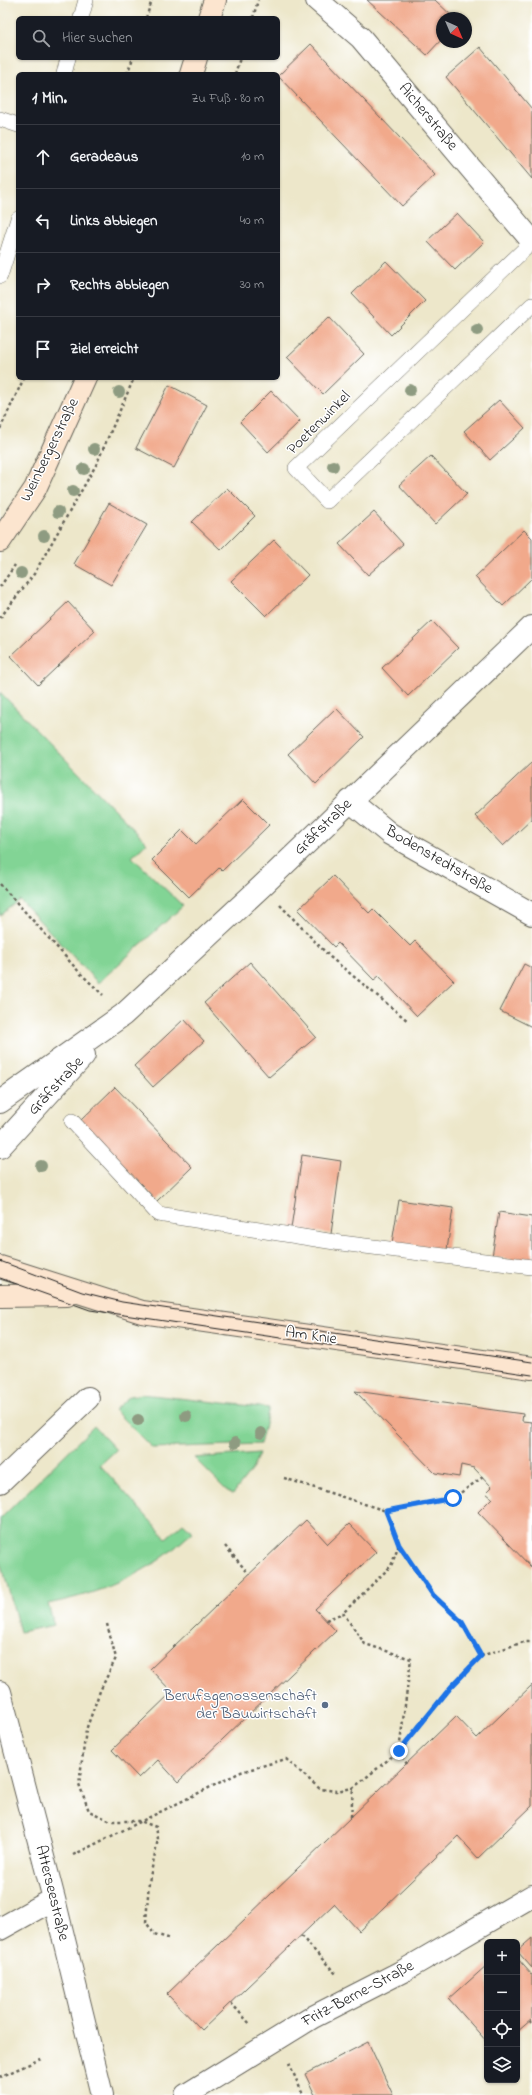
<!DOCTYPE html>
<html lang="de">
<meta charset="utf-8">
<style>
:root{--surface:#171b24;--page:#242831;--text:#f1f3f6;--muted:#9ea1a6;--line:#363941}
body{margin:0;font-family:"Indie Flower",sans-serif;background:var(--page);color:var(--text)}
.controls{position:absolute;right:12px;bottom:12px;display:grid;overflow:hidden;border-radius:6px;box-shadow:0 1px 3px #0004}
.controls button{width:36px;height:36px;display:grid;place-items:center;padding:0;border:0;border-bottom:1px solid var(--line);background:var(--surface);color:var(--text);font:20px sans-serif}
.compass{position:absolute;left:436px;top:12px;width:36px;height:36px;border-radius:50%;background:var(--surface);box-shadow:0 1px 3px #0004;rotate:136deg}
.stop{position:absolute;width:12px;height:12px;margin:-9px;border:3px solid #1a73e8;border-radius:50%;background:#fff}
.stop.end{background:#1a73e8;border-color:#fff;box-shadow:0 1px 4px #0008}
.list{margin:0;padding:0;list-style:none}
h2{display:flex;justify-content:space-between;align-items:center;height:52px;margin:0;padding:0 16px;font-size:17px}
h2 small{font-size:13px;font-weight:400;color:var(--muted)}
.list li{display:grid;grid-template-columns:26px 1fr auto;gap:12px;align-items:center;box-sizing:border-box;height:64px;padding:0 16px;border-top:1px solid var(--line)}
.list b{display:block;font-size:15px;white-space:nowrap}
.list em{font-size:13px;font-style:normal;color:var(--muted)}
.icon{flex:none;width:22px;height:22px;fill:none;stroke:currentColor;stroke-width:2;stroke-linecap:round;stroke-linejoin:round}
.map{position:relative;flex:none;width:532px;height:2095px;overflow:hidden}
.search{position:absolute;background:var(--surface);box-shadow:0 1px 3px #0004;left:16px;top:16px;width:264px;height:44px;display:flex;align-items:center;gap:10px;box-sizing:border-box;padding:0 14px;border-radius:6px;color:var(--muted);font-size:15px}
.panel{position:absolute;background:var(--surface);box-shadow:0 1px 3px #0004;left:16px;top:72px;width:264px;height:308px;border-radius:6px}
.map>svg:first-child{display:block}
.green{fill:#82d495;stroke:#4f7858}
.building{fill:#f1a98b}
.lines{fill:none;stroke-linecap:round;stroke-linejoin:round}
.service-casing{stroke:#656359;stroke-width:16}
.minor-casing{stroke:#656359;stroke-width:24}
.secondary-casing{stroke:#656359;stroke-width:24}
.path{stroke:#656359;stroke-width:2.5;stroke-dasharray:3 3;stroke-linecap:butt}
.service{stroke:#fff;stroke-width:15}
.minor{stroke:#fff;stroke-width:22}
.secondary{stroke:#fce5cf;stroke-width:22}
.tram{stroke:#1c1c1c;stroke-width:1}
.tree{fill:#8e9b81}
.route{stroke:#1a73e8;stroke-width:5}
.service-dot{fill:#5c6f8a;stroke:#fff;stroke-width:1.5}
.labels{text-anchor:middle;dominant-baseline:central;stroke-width:3;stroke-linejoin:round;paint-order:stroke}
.street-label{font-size:16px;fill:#1c1c1c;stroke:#fff}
.service-label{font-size:16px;fill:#4e5e75;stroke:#fff;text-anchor:end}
</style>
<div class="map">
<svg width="532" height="2095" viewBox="0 0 532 2095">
<rect width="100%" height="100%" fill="#fff"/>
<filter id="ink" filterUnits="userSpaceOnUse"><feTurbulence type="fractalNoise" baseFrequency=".025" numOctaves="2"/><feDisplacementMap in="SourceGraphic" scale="8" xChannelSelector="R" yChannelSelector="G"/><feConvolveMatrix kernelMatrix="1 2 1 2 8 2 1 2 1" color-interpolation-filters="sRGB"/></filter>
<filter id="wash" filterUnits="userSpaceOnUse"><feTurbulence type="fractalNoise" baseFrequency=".012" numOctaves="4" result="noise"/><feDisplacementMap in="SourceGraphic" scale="16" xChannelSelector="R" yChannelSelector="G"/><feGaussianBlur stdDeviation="0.9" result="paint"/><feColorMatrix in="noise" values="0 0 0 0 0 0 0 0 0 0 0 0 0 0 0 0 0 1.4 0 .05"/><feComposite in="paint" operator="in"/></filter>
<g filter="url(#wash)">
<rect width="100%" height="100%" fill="#ede7ca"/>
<path class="green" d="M0,692L147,843L132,857L183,906L98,983L20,900L0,916Z
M142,1394L269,1408L260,1444L152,1448L114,1410L130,1396Z
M94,1426L116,1450L100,1465L166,1538L183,1523L193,1532C182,1541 171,1552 159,1560C123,1584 90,1595 48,1604L54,1625L20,1632L0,1558V1519Z
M259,1453L253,1468L233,1494L226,1490L194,1458Z"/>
<g id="blocks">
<path class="building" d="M367,0H435L454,18H442V39L427,55Z
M311,44L435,175L402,206L278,76Z
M480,47L532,109V179L446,77Z
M457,213L484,242L455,270L427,241Z
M386,261L425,301L391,335L352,294Z
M329,317L364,354L323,394L287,357Z
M169,385L207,405L174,468L136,448Z
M271,391L300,421L268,452L240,422Z
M499,400L525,428L490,460L464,431Z
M431,456L467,494L435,524L399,485Z
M227,488L255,516L221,550L192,522Z
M109,503L147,525L111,585L74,564Z
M374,512L403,544L368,575L339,544Z
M524,530L532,538V578L503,606L475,577Z
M274,540L308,575L266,616L231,581Z
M68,602L95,631L38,685L11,656Z
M432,621L458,648L408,696L382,668Z
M336,708L364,737L316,784L288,754Z
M532,762V819L503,846L475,816Z
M243,799L269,825L222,871L219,868L189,897L152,860L182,830L196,844Z
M333,876L369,913L373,909L410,946L415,941L454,981L417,1016L379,976L374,980L338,943L334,947L298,910Z
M250,962L316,1037L269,1077L204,1003Z
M524,964L532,968V1027L500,1011Z
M184,1019L204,1041L153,1087L134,1066Z
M115,1087L192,1167L157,1201L80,1121Z
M302,1155L341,1161L331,1234L291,1228Z
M399,1200L453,1208L447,1250L392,1243Z
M499,1212L532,1217V1263L492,1257Z
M355,1391L523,1414L522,1421L532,1422V1568L478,1512L492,1498L486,1493L492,1487L474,1468L461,1465L459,1477L435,1473Z
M306,1520L328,1544L349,1524L376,1552L315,1609L336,1631L178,1782L158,1760L139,1778L112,1750L172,1692L150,1669Z
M532,1685V1806L478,1858L458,1836L359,1931L334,1904L202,2030L167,1994L456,1716L477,1738Z
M532,1938V1968L517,1951Z
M517,1958L532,1975V2019L517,2032Z
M487,1965V2042L449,1999Z
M368,2042L393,2095H315L305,2074Z"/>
</g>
</g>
<g filter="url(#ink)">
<use href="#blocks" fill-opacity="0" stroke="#656359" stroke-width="1"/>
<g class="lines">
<defs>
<path id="service" d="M81,18L86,0
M64,74L68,58
M0,119L18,125
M532,242L296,468L327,501L532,305
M0,276L18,219
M72,1121L158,1214L341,1243L532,1267"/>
<path id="minor" d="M317,0L361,38L532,241
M350,801L390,834L532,914
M0,1102L123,1015L262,886L532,627
M0,1147L84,1055
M0,1482L88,1398
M0,1692L54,1899L102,2095
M0,1929L54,1899
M186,2095L313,2017L403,1971L532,1896"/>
<path id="secondary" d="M209,18L215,0
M191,74L196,58
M0,541L35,489L85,378
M0,1267L142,1312L532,1368
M0,1296L67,1295"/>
</defs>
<use href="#service" class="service-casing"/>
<use href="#minor" class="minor-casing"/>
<use href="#secondary" class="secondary-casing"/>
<path class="path" d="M146,18L152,0
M253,18L258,0
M127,74L133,58
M235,74L240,58
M0,429L24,378
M0,587L15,565
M0,618L34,574L96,465L134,378
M0,884L81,974L103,995
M280,905L330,957L408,1021
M284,1478L386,1511L399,1545L391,1566L343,1613
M386,1511L453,1498L483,1477
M225,1546L249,1574
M399,1546L433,1595L462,1622L481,1656L524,1642H532
M326,1620L343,1613L365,1644L411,1659L399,1751L407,1764
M107,1624L116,1658L100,1691L86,1730L79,1784L89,1811L111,1821H140L156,1827L158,1839L149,1882L146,1922L154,1934L168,1938
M351,1817L353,1788
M73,1855L241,1772L286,1759L320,1789L336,1791L353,1788L399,1751L451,1687L481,1656
M301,1936L337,1975
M231,2003L251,2025
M530,2021L532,2023
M289,2063L303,2095
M0,2077L43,2058"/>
<use href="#service" class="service"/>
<use href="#minor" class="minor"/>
<use href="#secondary" class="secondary"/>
<path class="tram" d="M0,1261L82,1292L122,1302L532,1362
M0,1278L90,1310L532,1375"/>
</g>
<g class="tree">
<circle cx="477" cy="330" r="6"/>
<circle cx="410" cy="390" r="6"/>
<circle cx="119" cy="392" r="6"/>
<circle cx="94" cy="449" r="6"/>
<circle cx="333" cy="466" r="6"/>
<circle cx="84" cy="469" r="6"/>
<circle cx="73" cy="491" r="6"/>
<circle cx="58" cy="512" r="6"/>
<circle cx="44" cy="536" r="6"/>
<circle cx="21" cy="573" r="6"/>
<circle cx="41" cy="1166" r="6"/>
<circle cx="186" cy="1416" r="6"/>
<circle cx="138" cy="1420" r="6"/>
<circle cx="261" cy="1433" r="6"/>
<circle cx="235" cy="1443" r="6"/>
</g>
</g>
<g class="lines" filter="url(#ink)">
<path class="route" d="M399,1751L451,1687L481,1656L462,1622L433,1595L399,1545L386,1511L453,1498"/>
</g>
<circle class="service-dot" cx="325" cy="1705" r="4"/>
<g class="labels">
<g class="street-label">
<text transform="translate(428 117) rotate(50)">Aicherstraße</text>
<text transform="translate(319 423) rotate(-45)">Poetenwinkel</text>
<text transform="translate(50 450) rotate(-64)">Weinbergerstraße</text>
<text transform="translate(323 827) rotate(-44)">Gräfstraße</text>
<text transform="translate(439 860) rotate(30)">Bodenstedtstraße</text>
<text transform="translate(56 1086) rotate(-47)">Gräfstraße</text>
<text transform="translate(311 1336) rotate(8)">Am Knie</text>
<text transform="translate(52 1893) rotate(76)">Atterseestraße</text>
<text transform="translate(358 1994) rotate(-28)">Fritz-Berne-Straße</text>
</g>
<g class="service-label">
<text x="317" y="1696">Berufsgenossenschaft<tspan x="317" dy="18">der Bauwirtschaft</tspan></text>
</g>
</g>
</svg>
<div class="controls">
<button>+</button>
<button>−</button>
<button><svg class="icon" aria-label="locate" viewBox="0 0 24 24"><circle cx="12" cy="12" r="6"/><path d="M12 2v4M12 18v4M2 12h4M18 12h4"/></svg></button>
<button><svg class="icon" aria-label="layers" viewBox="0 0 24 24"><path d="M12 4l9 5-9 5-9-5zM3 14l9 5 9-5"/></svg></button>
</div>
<svg class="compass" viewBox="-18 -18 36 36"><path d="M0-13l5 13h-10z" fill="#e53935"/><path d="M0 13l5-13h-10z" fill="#9ea1a6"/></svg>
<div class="stop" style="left:453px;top:1498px"></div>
<div class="stop end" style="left:399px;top:1751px"></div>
<div class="search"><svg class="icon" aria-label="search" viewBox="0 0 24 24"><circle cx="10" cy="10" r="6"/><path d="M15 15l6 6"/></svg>Hier suchen</div>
<section class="panel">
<h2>1 Min.<small>Zu Fuß · 80 m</small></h2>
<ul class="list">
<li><svg class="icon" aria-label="ahead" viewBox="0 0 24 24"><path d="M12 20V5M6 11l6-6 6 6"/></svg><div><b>Geradeaus</b></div><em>10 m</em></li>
<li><svg class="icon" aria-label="left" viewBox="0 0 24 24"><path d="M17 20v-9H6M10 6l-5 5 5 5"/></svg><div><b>Links abbiegen</b></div><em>40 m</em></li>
<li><svg class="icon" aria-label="right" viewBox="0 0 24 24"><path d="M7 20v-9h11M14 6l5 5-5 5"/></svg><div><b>Rechts abbiegen</b></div><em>30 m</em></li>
<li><svg class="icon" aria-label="arrive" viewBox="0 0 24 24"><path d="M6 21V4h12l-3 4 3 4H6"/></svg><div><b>Ziel erreicht</b></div></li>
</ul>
</section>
</div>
